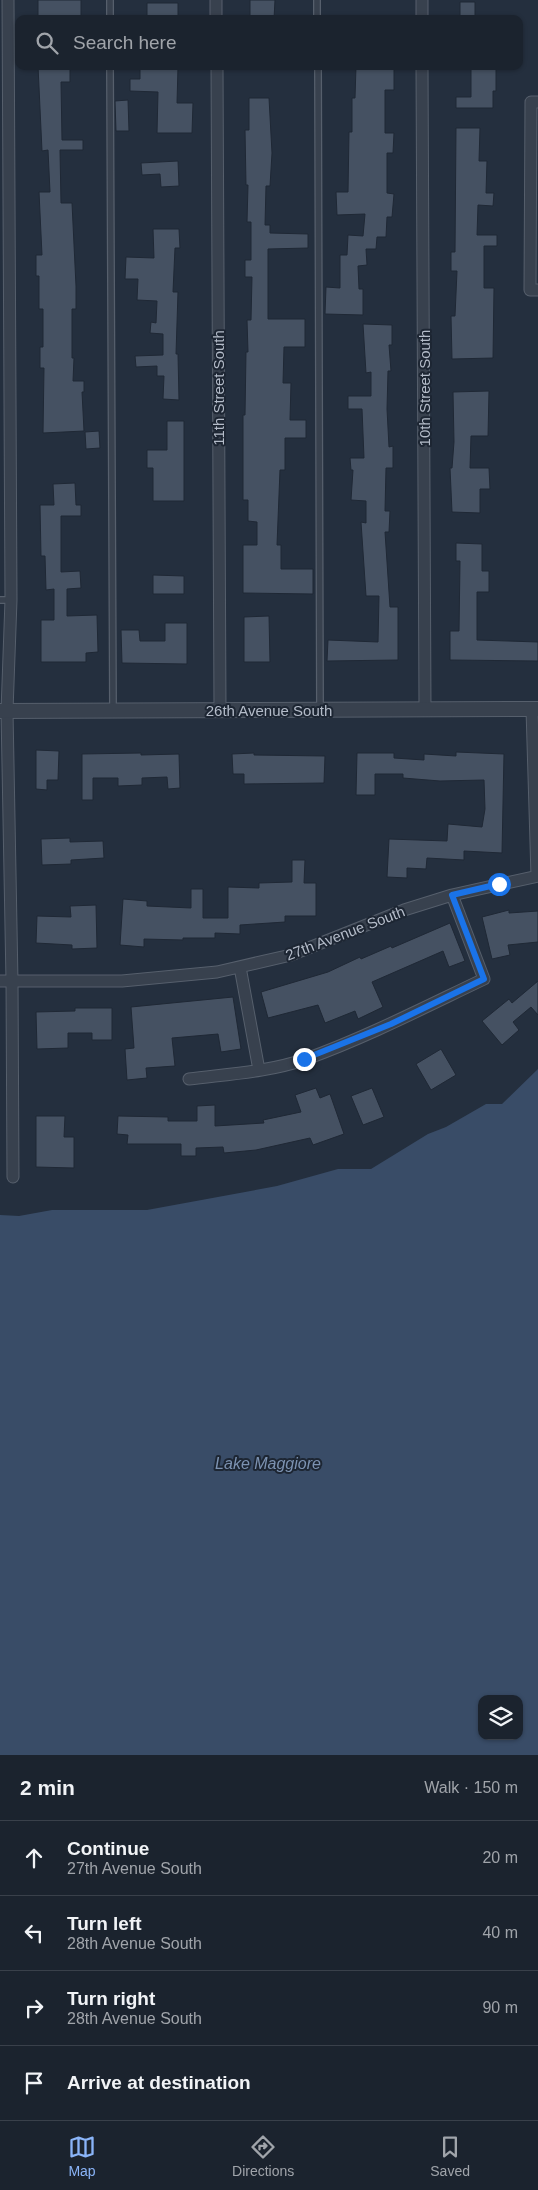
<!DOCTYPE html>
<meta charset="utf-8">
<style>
:root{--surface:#1b232e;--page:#242b36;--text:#f1f3f6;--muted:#a0a4aa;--line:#39404a;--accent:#8ab4f8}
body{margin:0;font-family:Helvetica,sans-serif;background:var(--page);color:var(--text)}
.controls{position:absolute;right:15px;bottom:15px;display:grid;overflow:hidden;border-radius:10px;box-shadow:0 1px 4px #0004}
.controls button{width:45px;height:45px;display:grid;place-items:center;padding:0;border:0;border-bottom:1px solid var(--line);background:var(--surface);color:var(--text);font:25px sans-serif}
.stop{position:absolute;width:15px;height:15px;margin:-11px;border:4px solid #1a73e8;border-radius:50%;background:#fff}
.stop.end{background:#1a73e8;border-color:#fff;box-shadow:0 1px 5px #0008}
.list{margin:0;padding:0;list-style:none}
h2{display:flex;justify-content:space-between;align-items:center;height:65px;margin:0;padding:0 20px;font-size:21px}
h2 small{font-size:16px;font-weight:400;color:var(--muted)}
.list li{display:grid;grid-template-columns:32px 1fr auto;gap:15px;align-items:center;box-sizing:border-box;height:75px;padding:0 20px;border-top:1px solid var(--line)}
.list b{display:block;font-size:19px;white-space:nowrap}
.list p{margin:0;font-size:16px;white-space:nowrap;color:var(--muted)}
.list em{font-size:16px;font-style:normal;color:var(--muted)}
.icon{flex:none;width:28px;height:28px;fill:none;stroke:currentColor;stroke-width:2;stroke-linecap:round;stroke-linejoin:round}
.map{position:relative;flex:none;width:538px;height:1755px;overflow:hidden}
.search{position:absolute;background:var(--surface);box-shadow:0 1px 4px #0004;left:15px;right:15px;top:15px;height:55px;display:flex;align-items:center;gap:12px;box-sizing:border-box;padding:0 18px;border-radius:10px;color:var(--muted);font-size:19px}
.sheet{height:365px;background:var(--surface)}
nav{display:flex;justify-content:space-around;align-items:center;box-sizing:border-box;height:70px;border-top:1px solid var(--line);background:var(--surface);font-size:14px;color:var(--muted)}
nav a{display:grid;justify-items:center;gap:2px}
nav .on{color:var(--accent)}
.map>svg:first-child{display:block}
.water{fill:#394c67;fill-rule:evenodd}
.building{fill:#455162;stroke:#1f2835}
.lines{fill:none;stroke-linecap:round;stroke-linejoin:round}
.service-casing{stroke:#565f6c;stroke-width:8}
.minor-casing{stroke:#565f6c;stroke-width:13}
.tertiary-casing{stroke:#565f6c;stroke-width:16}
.service{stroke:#38414e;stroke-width:5.5}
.minor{stroke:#38414e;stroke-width:11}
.tertiary{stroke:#38414e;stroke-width:14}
.route{stroke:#1a73e8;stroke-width:6}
.labels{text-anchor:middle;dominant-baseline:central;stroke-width:4;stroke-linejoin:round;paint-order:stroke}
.street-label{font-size:15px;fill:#b4bcc9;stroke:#1d2633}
.water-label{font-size:16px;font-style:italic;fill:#7c92b1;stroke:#1d2633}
</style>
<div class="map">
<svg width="538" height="1755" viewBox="0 0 538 1755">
<rect width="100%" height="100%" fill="#242f3e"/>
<path class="water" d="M538,1069V1755H0V1215L19,1216L52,1210H147L277,1186L338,1169H371L428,1134L446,1127L486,1104H502ZM482,1699H519V1736H482Z"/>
<path class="building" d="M38,0H81V19H38Z
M250,0H275L274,19H250Z
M460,2H475V19H460Z
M147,3H178V19H147Z
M38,66H70V82H61L62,140H83V150H60L61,203H72L76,286V309H72V358H74L73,381H84V392H82L84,431L43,433L44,368H40V347H43V309H39V276H36V255H42L39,192H50L48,150L42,151Z
M140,66L178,67L177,103H193L192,133H157L158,92L130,91V79H140Z
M356,66H394V90H385V133H394L393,153H387V193L394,194L392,217H387L386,237H377L376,249H366L367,265L358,266L359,289H363V315L325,314L326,287L340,288V255H347L348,235L363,236L365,214L337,215L336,192H348L349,132H352V98H355Z
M471,66H496V91H493V108H456V97H471Z
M249,98H269L272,153L270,186H266L265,225H270V233L308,234V248L268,249V319H305V347H284L283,383H291L290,420H306V438H285V470H280L277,545H281V569H313V594L243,593V545H257V522L248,521V500H243V415H245L246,352H248L247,320H251L252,277H245V260H251V222H247L248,185H246L245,130H249Z
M128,100L129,131H116L115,101Z
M456,128H480L479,161H487L486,193H494L493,206L478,205L477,235H497V246H484V288H494L493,358L452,359L451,316H455L457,271H451V252H455Z
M178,161L179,186L161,187L160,174L142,175L141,163Z
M153,229H179L180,248H175L173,292H178L176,354H178L179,400L163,399L164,376H157V366L136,367L135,356L163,355V334L150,333L151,322L156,323L157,301L137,300L138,279H125L126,257L154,258Z
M363,324L392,325V345H389L391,371H388L387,409L389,447L393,446V468H386L385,511H390L389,532H385L390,607H398V660L327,661L328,640L378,642L379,596H366L361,522L366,523V501L351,500L353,470H351L350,458H364L362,409H348V396H371V372L366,373Z
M489,391L488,436H471L470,468H489L490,489H480V513L452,512L450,468H452L454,442L453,392Z
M167,421H184V501H153V468H147V450H167Z
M99,431L100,448L86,449L85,432Z
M75,483L76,505H81V516H61V572L80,571L81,588L67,589V616L97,615L98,652L86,653V662H41V620H54V589L46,590L45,556H41L40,505H54L53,484Z
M456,543L482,544V571H489V592H477V640L538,642V661L450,660V631H459L460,561H456Z
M153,575L184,576V594H153Z
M269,616L270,662H244V617Z
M165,623H187V664L122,663L121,630H139L140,641H165Z
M36,750L59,751L58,780H47V790L36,789Z
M456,752L504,754L502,853L464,851V860L427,858L426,869L407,868V878L387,877L389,839L447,841L448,824L482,827L485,809L484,780L440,781L403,778V774H375V795H356L357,753H394V758L424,760V754L456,756Z
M141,753V755L179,754L180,788L168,789L167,777L142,778V785L118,786V778H93V800H82V754Z
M254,753V755L325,756L324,783L244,784V774H233L232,754Z
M70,838V842L103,841L104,858L71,860V864L42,865L41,839Z
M292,860H305L304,883H316V916H285V922L240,925V934L215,933V938H183V940L144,939V947L120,945L123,899L147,901V906L191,908V889H203V918H228V887L259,888V883L292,882Z
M96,905L97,948L72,949V945L36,943L37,916L71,917L70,906Z
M509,910V913L538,911V942L508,945L510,955L492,959L482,917Z
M450,923L465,961L449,967L443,951L372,982L383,1007L358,1019L355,1011L325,1023L318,1005L268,1018L261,992L328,972L360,957L361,959L391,946L392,948Z
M538,981V1015L531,1007L513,1022L519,1030L502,1045L482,1021L509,999L512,1003Z
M233,997L241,1049L221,1052L218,1034L172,1038L175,1066L146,1068L147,1078L127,1080L125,1049L134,1048L131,1007Z
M75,1008H112V1040H92V1033H68V1048L37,1049L36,1012L75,1011Z
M441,1049L456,1075L431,1090L416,1064Z
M316,1088L320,1098L330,1094L344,1134L313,1145L310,1138L256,1150L224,1153L223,1147L196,1148V1156H181V1144H127L128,1135L117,1134L118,1116L168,1117V1121H197V1106L215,1105V1126L264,1123L263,1120L301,1112L295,1095Z
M372,1088L384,1117L363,1125L351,1096Z
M36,1116H65L64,1137H74V1168L36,1167Z"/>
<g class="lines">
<defs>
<path id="service" d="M110,0V19
M317,0V19
M110,66L113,710
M318,66L320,709
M0,600H11"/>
<path id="minor" d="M8,0L11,600L7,711L12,981L13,1177
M216,0V19
M422,0V19
M217,66L220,710
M422,66L425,709
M538,102H531L530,290H538
M532,709L537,876
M240,967L259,1070
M0,981H122L217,972L291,955L404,910L452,895L538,876
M189,1079C228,1074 269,1072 306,1059C367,1037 425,1007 484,979L452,895"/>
<path id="tertiary" d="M0,711L538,709"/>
</defs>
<use href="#service" class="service-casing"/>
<use href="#minor" class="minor-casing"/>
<use href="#tertiary" class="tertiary-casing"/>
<use href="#service" class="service"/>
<use href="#minor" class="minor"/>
<use href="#tertiary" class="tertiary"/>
</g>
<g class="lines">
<path class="route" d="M304,1059L391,1024L484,979L452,895L499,884"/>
</g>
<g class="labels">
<g class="street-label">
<text transform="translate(218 388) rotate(-90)">11th Street South</text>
<text transform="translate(424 388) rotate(-90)">10th Street South</text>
<text x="269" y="710">26th Avenue South</text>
<text transform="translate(345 933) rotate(-21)">27th Avenue South</text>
</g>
<g class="water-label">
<text x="268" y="1463">Lake Maggiore</text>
</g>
</g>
</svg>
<div class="controls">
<button><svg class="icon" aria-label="layers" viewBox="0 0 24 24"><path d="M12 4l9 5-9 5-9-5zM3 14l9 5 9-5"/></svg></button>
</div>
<div class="stop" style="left:499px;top:884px"></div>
<div class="stop end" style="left:304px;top:1059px"></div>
<div class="search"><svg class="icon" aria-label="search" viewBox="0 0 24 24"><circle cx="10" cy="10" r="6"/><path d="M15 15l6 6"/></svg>Search here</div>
</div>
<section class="sheet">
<h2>2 min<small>Walk · 150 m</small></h2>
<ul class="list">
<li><svg class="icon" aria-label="ahead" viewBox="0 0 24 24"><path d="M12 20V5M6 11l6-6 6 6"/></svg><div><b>Continue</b><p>27th Avenue South</p></div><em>20 m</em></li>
<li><svg class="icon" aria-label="left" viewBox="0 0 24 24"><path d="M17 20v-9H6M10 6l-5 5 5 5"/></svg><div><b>Turn left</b><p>28th Avenue South</p></div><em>40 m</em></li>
<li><svg class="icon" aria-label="right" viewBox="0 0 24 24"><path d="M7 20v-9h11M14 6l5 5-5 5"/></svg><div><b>Turn right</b><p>28th Avenue South</p></div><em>90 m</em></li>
<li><svg class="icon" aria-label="arrive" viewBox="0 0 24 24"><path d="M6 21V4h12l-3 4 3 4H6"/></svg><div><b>Arrive at destination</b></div></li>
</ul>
</section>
<nav>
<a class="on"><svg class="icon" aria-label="map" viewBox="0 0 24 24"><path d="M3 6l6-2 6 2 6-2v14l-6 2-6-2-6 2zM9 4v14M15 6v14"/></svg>Map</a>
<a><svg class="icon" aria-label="directions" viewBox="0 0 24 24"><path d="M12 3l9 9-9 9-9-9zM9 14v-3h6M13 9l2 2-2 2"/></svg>Directions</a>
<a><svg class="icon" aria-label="saved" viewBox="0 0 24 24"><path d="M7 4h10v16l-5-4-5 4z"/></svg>Saved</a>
</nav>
